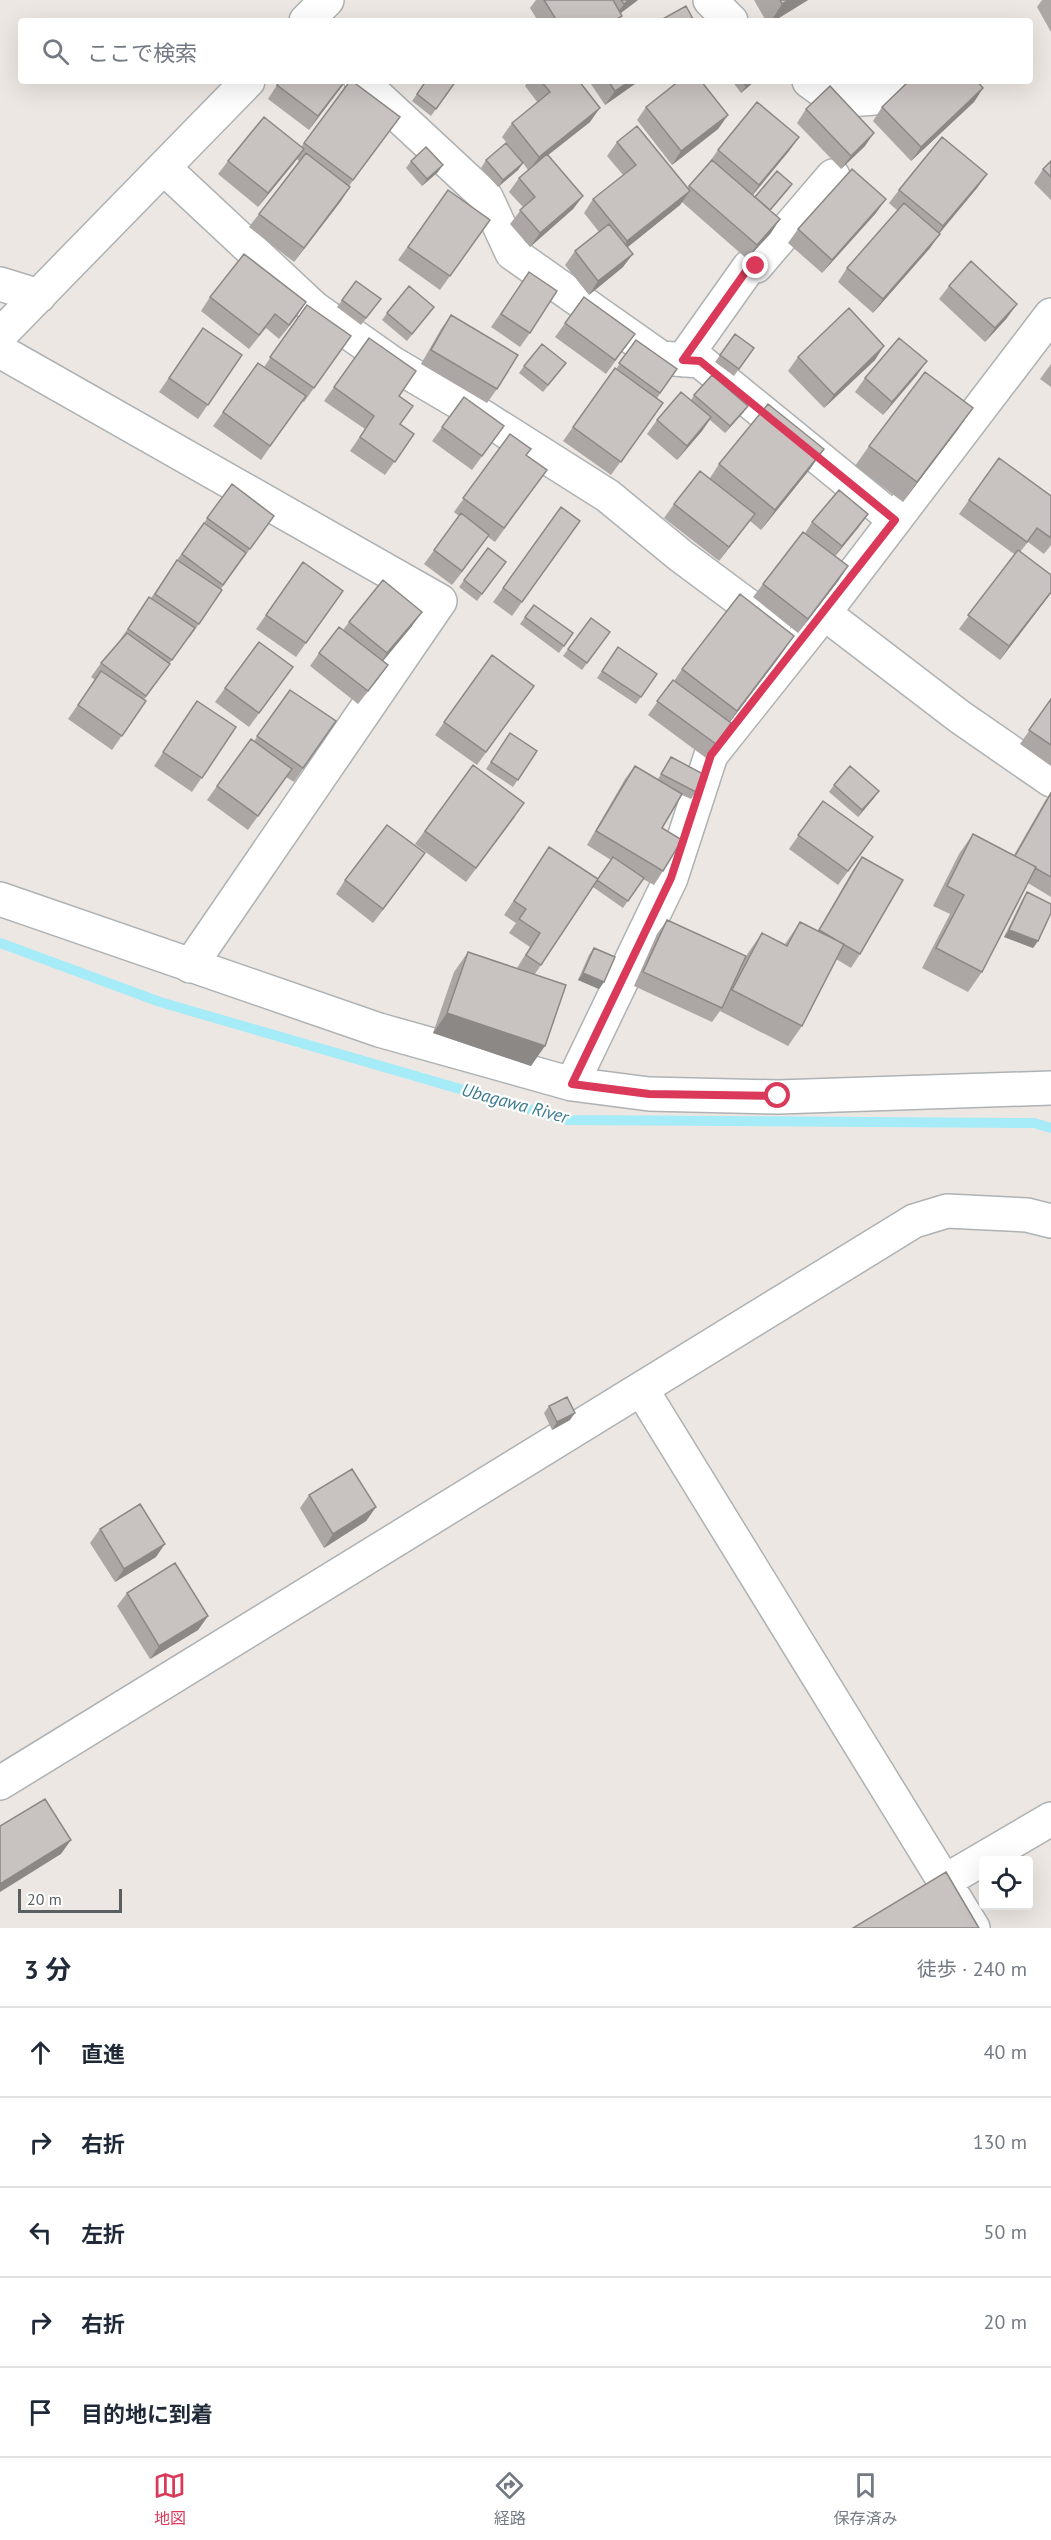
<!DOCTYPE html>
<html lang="ja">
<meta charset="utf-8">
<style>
:root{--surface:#fff;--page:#f2f2f3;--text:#1f2937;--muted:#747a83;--line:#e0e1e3;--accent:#db3959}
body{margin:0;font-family:"PT Sans","Noto Sans JP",sans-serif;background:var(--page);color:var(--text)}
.controls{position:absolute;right:18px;bottom:18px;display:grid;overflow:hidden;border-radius:6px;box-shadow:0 6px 24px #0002}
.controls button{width:54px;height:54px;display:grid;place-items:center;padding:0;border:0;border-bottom:2px solid var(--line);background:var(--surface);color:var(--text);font:30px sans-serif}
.scale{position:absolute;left:18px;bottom:15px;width:104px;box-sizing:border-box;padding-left:6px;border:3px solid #5a6062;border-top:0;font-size:16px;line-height:21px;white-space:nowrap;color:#5a6062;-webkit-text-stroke:4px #fff;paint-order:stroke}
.stop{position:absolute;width:18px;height:18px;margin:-14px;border:4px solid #db3959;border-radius:50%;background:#fff}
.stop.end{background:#db3959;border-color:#fff;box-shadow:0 2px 6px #0008}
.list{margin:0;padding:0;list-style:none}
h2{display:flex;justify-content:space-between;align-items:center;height:78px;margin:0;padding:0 24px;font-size:26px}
h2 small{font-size:20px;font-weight:400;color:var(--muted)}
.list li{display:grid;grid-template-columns:39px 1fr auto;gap:18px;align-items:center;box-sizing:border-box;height:90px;padding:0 24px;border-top:2px solid var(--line)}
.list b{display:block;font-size:22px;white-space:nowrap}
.list em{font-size:20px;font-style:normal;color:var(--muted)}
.icon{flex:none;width:33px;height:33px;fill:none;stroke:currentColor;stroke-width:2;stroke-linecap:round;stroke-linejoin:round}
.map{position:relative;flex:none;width:1051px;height:1928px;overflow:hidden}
.search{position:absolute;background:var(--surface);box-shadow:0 6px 24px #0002;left:18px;right:18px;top:18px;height:66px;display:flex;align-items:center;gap:15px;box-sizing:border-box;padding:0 21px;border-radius:6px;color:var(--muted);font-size:22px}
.sheet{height:528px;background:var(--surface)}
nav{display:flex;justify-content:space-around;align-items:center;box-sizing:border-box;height:84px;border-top:2px solid var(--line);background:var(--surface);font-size:16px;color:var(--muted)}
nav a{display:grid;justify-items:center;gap:3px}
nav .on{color:var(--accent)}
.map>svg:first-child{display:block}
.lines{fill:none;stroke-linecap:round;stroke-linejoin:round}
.stream{stroke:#a6ebf8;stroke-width:10}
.minor-casing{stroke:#aeb2b4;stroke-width:36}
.minor{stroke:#fff;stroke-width:33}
.wall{fill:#aca7a5}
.shaded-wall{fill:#8c8886}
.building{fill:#c8c2c0;stroke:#8c8886;stroke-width:1.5}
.route{stroke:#db3959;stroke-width:8}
.labels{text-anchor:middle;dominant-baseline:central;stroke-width:4.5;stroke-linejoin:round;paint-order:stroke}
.water-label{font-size:18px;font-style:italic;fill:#3c7b8f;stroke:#fff}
</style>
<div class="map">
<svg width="1051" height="1928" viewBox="0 0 1051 1928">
<rect width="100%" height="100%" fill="#ece7e2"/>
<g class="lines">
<path class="stream" d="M0,943L160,1002L567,1120L1034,1123L1051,1128"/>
<defs>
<path id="minor" d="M710,0L731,21
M306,21L327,0
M361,81L486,197L512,253L661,358L700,361L895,520
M809,81L837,101L874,98L890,81
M164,168L314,308L392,363L477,413L608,496L681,556L774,625
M0,284L39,296
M0,335L248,81
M0,351L440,601L190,966
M683,360L749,267L756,266L833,176
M824,613L960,717L1051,780
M0,899L379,1030L572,1084L649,1094L778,1097L1051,1088
M572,1084L671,878L711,755L824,613L1051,315
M642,1390L973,1928
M0,1783L914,1221L947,1211L1027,1215L1051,1221
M945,1881L1051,1819"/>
</defs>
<use href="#minor" class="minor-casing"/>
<use href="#minor" class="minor"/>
</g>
<path class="wall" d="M536,0H638L621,13L619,21H538L530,8Z
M754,0H808L774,21H766Z
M1042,0H1051V32L1037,7Z
M350,81L400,117L349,186L341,201L294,262L249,227L299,161L297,159L258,207L218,174L228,161L301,147Z
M426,81H456L431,116L412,101Z
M528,81H579L590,122L548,155L583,196L573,209L530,247L510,224L523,207L509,192L519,178L528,170L523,163L518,170L498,187L481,168L486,160L516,154L502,137L512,123L538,103L525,86Z
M589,81H639L605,105Z
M732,81H755L741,93Z
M343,84L309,130L268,99L277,85Z
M983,88L974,102L911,161L873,121L882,107Z
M646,107L728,115L718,129L672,165L637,120Z
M806,109L865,146L841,169L797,123Z
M799,137L789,151L753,195L755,197L792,184L770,210L771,233L747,259L682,202L680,205L627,247L623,267L589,295L565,265L575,251L599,232L584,213L593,199L623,175L607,156L617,142L687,188L708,164L718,150Z
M411,161L438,172L422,186L406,168Z
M1051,161V200L1034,183L1043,169Z
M987,174L977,188L939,233L930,248L873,313L838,282L847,268L898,211L889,203L899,190Z
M448,190L490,220L440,290L398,260Z
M876,213L822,273L788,243L798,229Z
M529,272L530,333L520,347L491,327Z
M356,281L381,299L361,325L337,307Z
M949,286L1007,318L985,342L939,299Z
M210,297L306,302L279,339L266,328L249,349L201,311Z
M584,297L635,334L606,374L555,337Z
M307,305L351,336L304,402L302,401L261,460L213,426L258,363L264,367Z
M434,307L407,341L382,320L387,313Z
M451,315L497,389L487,403L421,364L441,329Z
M203,328L242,355L198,419L159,392Z
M735,334L754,348L734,376L715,362Z
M369,338L399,396L400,424L414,434L385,475L350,451L365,429L324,401Z
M636,340L677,369L657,398L663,403L611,475L563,441L615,368L616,369Z
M798,357L875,360L824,408L788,371Z
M1051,364V387L1040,379Z
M524,366L561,370L543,392L519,373Z
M917,375L883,415L855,392L865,378Z
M694,395L748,406L725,433L710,420L702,431L677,460L647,434L657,420L691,400Z
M464,397L504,426L472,470L432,441Z
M959,428L903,502L855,466L869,446Z
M510,434L526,455L547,470L495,542L488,537L452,585L424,564L459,516L454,512Z
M824,449L810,469L761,530L750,521L719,561L664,518L674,504L710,478L719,464Z
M999,458L1051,496V545L1044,554L1028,542L1020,552L1051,575V593L1000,660L959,629L1014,554L959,514Z
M232,484L274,516L221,589L199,624L189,638L188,637L144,700L146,701L112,750L68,719L95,680L91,677L101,663L118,643L149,597L151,598L177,560Z
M561,507L580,521L512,616L493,602Z
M868,514L858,528L835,556L839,580L798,633L753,597L763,584L805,533L812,522Z
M303,562L343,591L296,657L256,629Z
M506,562L477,601L459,587L464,580Z
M525,617L573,633L559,653L520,624Z
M591,618L610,632L582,670L563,656Z
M349,622L412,626L383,661L388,665L358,704L310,666L319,653L343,630Z
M618,647L657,674L636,704L597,678Z
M492,655L534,686L477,765L435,735Z
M780,656L730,722L731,723L706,758L648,715L673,680L674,681L682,669Z
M293,667L249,727L215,702L225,688Z
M290,690L336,721L294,782L286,777L248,830L207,800L217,786L254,741Z
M1051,699V766L1020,744Z
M197,701L236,727L192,792L154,766Z
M510,733L537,751L513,787L486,769Z
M671,757L696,792L691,799L682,795L662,828L663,871L654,885L643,879L623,908L593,887L535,974L531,1066L433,1033L454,972L468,952L517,968L530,947L509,933L516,923L504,915L549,847L598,879L611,860L587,845L625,779L635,766L658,779Z
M473,765L515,817L466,882L415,844Z
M834,785L874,798L858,817L829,792Z
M1051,792V897L1028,883L982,972L968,992L922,968L950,914L933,906L959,854L973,834L1014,855L1045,801Z
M823,801L873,837L838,885L789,849Z
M862,857L860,954L851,968L836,959L802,1026L788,1046L720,1011L712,1022L634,986L657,934L667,920L744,960L748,953L762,933L785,944L800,922L818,931L853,870Z
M415,867L373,923L336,894L345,880Z
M1027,892L1038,941L1033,948L1004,937L1022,900Z
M594,948L604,982L599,989L578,980L589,955Z
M549,1406L570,1420L552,1430L544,1413Z
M309,1495L376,1507L366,1521L324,1548L300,1508Z
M100,1529L156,1557L115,1582L90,1543Z
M127,1593L208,1616L198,1630L150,1659L117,1606Z"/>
<path class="shaded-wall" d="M629,0H638L614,18L624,4Z
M789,0H808L774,21H771L782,4Z
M345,81H346L309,130L318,116Z
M630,81H639L605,105L615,91Z
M751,81H755L741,93L746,86Z
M983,88L974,102L911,161L921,147Z
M600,108L590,122L529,170L539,157Z
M728,115L718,129L672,165L681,151Z
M874,133L865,146L841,169L851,156Z
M799,137L789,151L750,198L759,185Z
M304,149L294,163L258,207L268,193Z
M523,163L518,170L498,187L503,180Z
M443,165L438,172L422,186L427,179Z
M987,174L977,188L934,240L943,226Z
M792,184L787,191L765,217L770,210Z
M350,187L341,201L294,262L304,248Z
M690,191L680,205L618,255L627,241Z
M583,196L573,209L530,247L540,233Z
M886,199L876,213L822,273L832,260Z
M780,219L771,233L747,259L757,245Z
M940,234L930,248L873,313L883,299Z
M633,254L623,267L589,295L598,281Z
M306,302L297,316L279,339L289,325Z
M1017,304L1007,318L985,342L995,328Z
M884,346L875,360L824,408L834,395Z
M927,361L917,375L883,415L892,402Z
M748,406L743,413L725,433L730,426Z
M973,408L959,428L903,502L917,482Z
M711,417L702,431L677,460L687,446Z
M824,449L810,469L761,530L775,510Z
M755,514L745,527L719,561L729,547Z
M868,514L858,528L832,560L842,546Z
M489,535L479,549L452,585L462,571Z
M848,566L839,580L798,633L808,619Z
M1051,592V593L1000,660L1009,646Z
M422,612L412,626L378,667L387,653Z
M794,636L780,656L723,731L737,711Z
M388,665L378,679L358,704Z
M879,791L874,798L858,817L862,810Z
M425,853L415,867L373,923L383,909Z
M1009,930L1038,941L1033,948L1004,937Z
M583,973L604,982L599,989L578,980Z
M447,1013L545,1046L531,1066L433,1033Z
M575,1413L570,1420L552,1430L557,1422Z
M376,1507L366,1521L324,1548L333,1534Z
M165,1544L156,1557L115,1582L124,1569Z
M208,1616L198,1630L150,1659L159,1646Z
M71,1840L61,1854L0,1892V1884Z"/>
<path class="building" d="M544,0H613L622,16L614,21H557Z
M621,0H629L624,4Z
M780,0H789L782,4Z
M686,6L694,21H659Z
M280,81H345L318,116L277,85Z
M350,81H352L400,117L353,180L304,143Z
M426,81H456L436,109L417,94Z
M541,81H579L600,108L539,157L512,123L550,92Z
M608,81H630L615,91Z
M679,81H701L728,115L681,151L646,107Z
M742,81H751L746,86Z
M909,81H977L983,88L921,147L882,107Z
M830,86L874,133L851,156L806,109Z
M757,102L799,137L759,185L718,150Z
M264,117L304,149L268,193L228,161Z
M637,126L690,191L627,241L593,199L636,165L617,142Z
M942,137L987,174L943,226L899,190Z
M506,143L523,163L503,180L486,160Z
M426,147L443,165L427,179L411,161Z
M306,153L350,187L304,248L259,214Z
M547,154L583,196L540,233L520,210L535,197L519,178Z
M712,160L780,219L757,245L689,186Z
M1051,161V177L1043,169Z
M852,169L886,199L832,260L798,229Z
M777,171L792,184L770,210L755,197Z
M448,190L490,220L450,276L408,247Z
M904,203L940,234L883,299L847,268Z
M609,224L633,254L598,281L575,251Z
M244,254L306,302L289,325L275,314L259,335L210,297Z
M971,261L1017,304L995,328L949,286Z
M529,272L557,291L530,333L501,314Z
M356,281L381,299L366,318L342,300Z
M409,286L434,307L412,334L387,313Z
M584,297L635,334L615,360L565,323Z
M307,305L351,336L314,388L270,357Z
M849,308L884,346L834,395L798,357Z
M451,315L518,355L497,389L431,350Z
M203,328L242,355L208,405L169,378Z
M735,334L754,348L739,369L720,355Z
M369,338L416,371L399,396L413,406L400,424L414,434L395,462L360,437L374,416L334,387Z
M899,338L927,361L892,402L865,378Z
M636,340L677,369L660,393L619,363Z
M542,344L566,363L548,385L524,366Z
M258,363L306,396L270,446L223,412Z
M615,368L663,403L621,462L573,427Z
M925,372L973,408L917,482L869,446Z
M712,375L748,406L730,426L694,395Z
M681,392L711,417L687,446L657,420Z
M464,397L504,426L482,456L442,427Z
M768,404L824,449L775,510L719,464Z
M510,434L531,449L526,455L547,470L504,528L463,498Z
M999,458L1051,496V538L1037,528L1027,542L969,500Z
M700,471L755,514L729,547L674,504Z
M232,484L274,516L250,549L207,518Z
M839,490L868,514L842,546L812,522Z
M561,507L580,521L522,602L503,588Z
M461,513L489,535L462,571L434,550Z
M204,523L246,553L223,585L182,554Z
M803,532L848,566L808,619L763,584Z
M488,548L506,562L482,594L464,580Z
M1018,550L1051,575V592L1009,646L968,615Z
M177,560L222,590L199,624L155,594Z
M303,562L343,591L306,643L266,615Z
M383,580L422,612L387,653L349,622Z
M740,594L794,636L737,711L682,669Z
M149,597L195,628L172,660L128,629Z
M534,605L573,633L564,646L525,617Z
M591,618L610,632L587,663L568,649Z
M339,627L388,665L368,691L319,653Z
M127,633L170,664L146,696L101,663Z
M259,642L293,667L259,713L225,688Z
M618,647L657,674L641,697L602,671Z
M492,655L534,686L486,752L444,722Z
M101,671L146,701L122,736L78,705Z
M673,680L731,723L716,744L657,701Z
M290,690L336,721L303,768L257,736Z
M1051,699V745L1029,730Z
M197,701L236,727L202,778L163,752Z
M510,733L537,751L518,780L491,762Z
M251,739L292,769L258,816L217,786Z
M671,757L705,775L696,792L661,774Z
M473,765L524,803L476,868L425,831Z
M635,766L682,794L662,828L682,840L663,871L596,831Z
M850,766L879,791L862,810L834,785Z
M1051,793V877L1035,868L1036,867L1015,856Z
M823,801L873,837L848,871L798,835Z
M387,825L425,853L383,909L345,880Z
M973,834L1036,867L982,972L936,948L964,895L947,886Z
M549,847L598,879L541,965L526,955L540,933L519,919L526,909L514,901Z
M613,857L644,878L628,901L597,880Z
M862,857L903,880L860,954L819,930Z
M1027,892L1051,904V913L1038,941L1009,930Z
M667,920L746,956L722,1008L643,972Z
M800,922L844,944L802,1026L732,990L762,933L787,946Z
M594,948L615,957L604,982L583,973Z
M468,952L566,985L545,1046L447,1013Z
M567,1397L575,1413L557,1422L549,1406Z
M352,1469L376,1507L333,1534L309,1495Z
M140,1504L165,1544L124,1569L100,1529Z
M175,1563L208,1616L159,1646L127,1593Z
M45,1799L71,1840L0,1884V1826Z
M946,1872L979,1928H853Z"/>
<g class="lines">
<path class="route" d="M756,266L749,267L683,360L700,361L895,520L711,755L671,878L572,1084L649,1094L778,1096"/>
</g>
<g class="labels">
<g class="water-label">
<text transform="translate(515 1103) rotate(15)">Ubagawa River</text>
</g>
</g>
</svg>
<div class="controls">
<button><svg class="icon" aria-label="locate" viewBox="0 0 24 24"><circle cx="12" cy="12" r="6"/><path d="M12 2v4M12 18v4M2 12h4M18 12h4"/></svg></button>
</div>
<div class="scale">20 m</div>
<div class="stop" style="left:778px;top:1096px"></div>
<div class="stop end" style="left:756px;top:266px"></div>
<div class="search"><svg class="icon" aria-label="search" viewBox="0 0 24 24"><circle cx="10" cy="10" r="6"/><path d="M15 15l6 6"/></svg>ここで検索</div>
</div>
<section class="sheet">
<h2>3 分<small>徒歩 · 240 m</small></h2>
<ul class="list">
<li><svg class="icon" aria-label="ahead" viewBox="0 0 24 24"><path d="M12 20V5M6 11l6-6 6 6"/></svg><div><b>直進</b></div><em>40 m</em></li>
<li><svg class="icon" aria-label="right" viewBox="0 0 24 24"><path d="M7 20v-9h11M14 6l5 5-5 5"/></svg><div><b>右折</b></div><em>130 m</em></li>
<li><svg class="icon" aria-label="left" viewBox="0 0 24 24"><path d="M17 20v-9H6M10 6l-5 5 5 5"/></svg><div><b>左折</b></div><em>50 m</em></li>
<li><svg class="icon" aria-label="right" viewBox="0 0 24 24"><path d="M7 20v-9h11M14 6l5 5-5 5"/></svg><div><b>右折</b></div><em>20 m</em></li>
<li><svg class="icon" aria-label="arrive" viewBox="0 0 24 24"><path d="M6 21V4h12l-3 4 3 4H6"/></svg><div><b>目的地に到着</b></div></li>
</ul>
</section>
<nav>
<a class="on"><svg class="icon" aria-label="map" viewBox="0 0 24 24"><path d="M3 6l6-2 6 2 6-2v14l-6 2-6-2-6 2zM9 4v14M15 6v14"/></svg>地図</a>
<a><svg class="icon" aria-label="directions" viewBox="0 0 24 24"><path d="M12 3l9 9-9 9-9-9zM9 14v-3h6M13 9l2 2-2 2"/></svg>経路</a>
<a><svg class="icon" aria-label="saved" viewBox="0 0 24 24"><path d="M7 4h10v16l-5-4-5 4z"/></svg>保存済み</a>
</nav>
